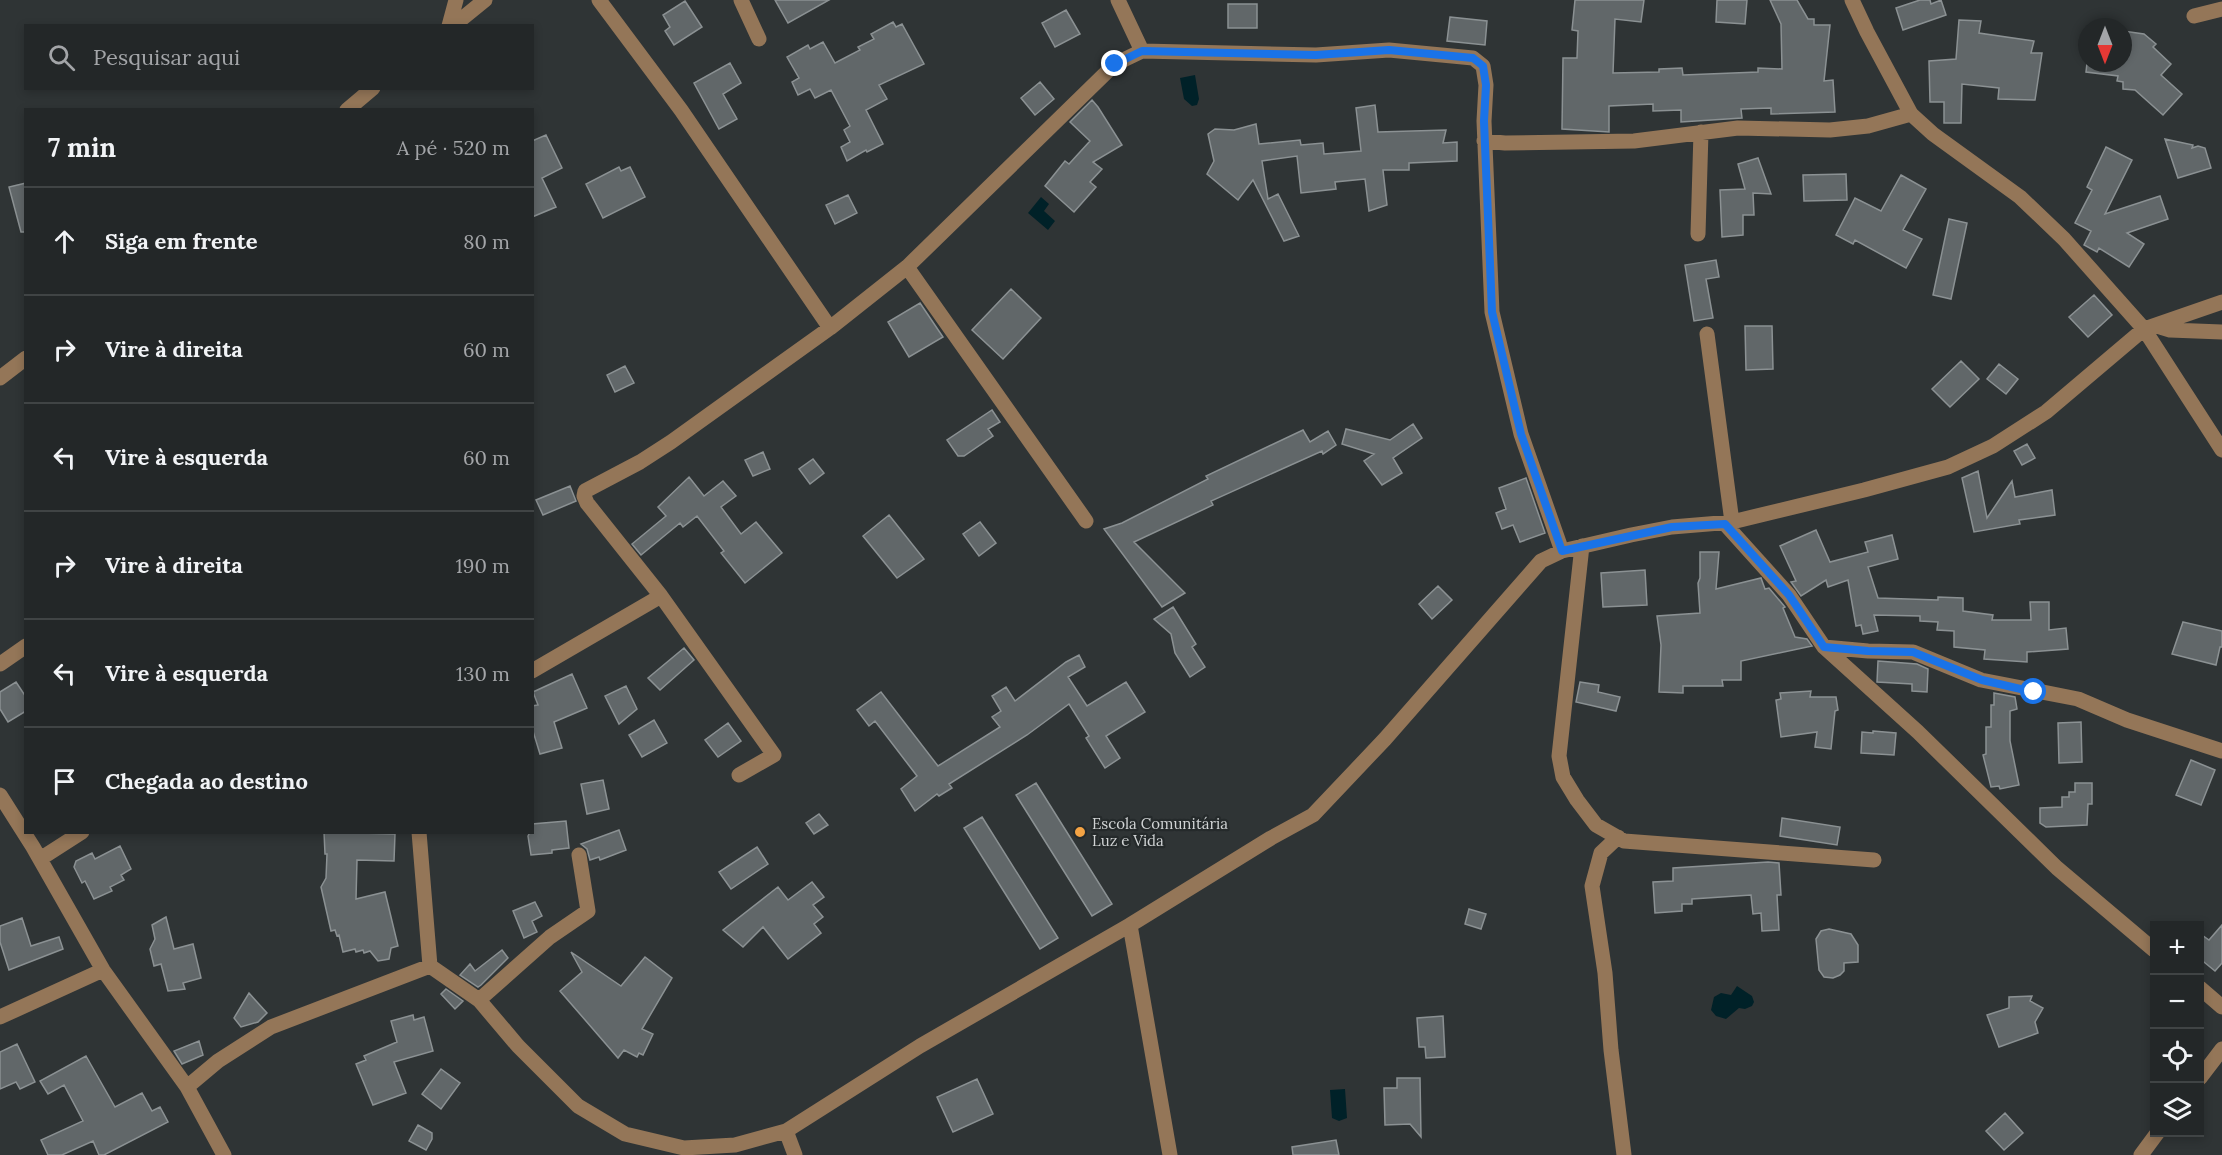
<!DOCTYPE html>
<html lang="pt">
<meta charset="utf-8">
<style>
:root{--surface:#232728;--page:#2f3334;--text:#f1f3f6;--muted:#a3a5a8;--line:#404445}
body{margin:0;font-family:Lora,serif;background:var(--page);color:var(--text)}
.controls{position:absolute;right:18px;bottom:18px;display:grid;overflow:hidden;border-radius:0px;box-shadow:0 3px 9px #0003}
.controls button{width:54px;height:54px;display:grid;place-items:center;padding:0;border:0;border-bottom:2px solid var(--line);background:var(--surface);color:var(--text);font:30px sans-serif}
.compass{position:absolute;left:2078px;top:18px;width:54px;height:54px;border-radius:50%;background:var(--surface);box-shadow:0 3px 9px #0003;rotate:180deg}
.stop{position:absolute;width:18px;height:18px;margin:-14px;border:4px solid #1a73e8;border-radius:50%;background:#fff}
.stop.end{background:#1a73e8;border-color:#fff;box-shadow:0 2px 6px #0008}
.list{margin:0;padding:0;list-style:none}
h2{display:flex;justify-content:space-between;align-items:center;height:78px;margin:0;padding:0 24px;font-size:26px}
h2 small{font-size:20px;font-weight:400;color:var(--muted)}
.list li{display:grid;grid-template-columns:39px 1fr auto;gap:18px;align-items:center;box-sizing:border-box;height:108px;padding:0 24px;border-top:2px solid var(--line)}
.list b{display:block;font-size:22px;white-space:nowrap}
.list em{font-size:20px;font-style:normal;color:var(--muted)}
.icon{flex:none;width:33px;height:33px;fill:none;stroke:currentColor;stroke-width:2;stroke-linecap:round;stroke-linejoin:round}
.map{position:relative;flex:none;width:2222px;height:1155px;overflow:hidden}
.search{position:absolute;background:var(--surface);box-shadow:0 3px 9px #0003;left:24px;top:24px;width:510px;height:66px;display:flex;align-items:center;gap:15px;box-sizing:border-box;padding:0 21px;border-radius:0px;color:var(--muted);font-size:22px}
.panel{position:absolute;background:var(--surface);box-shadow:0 3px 9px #0003;left:24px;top:108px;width:510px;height:726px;border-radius:0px}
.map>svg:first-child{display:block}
.water{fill:#002128}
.building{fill:#616769;stroke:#8b9193;stroke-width:1.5}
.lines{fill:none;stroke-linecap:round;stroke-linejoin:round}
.minor{stroke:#947658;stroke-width:15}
.route{stroke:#1a73e8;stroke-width:8}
.poi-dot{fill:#f4a344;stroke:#252a2b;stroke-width:2}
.labels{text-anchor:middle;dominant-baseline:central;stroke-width:4.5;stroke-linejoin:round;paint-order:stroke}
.poi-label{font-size:15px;fill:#d1d4d5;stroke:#252a2b;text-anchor:start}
</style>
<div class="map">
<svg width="2222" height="1155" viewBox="0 0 2222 1155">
<rect width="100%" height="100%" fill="#2f3435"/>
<path class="water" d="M1195,75L1199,99L1197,105L1192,106L1184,99L1180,78Z
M1041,197L1049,204L1044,211L1055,221L1048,230L1028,213Z
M1737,986L1752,996L1754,1002L1752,1006L1745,1009L1739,1008L1726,1019L1716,1016L1711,1010L1714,997L1721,993L1731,995Z
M1345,1089L1347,1118L1339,1121L1332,1118L1330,1090Z"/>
<path class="building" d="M775,0H829L788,23Z
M1575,0H1644L1641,22L1615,19L1613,73L1659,72V69L1682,68L1683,75L1758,72V68L1782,69L1781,24L1770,0H1797L1808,19H1814V25H1830L1824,81L1833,80L1835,112L1771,114V108L1741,109L1742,118L1681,122V110L1653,111V104L1609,106V132L1562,129L1563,58H1577L1578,31L1572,30Z
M1717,0H1747L1745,24L1716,22Z
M1920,0H1930L1931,4L1941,0L1946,15L1903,30L1896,8Z
M685,1L702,27L674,45L665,31L670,27L663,15Z
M1228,4H1257V28H1228Z
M1066,10L1080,34L1055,47L1042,23Z
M1450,17L1487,21L1485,45L1447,41Z
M1959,20L1981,21L1979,33L2034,41L2031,53H2042L2035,100L1998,99L1999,88L1962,84L1961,123H1944V102H1930L1929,61L1956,59Z
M893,22L896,27L902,24L924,64L879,85L887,99L866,110L883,144L867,152L866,150L847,161L841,147L850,142L844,130L850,126L831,90L815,98L810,89L798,95L792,82L799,78L787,57L808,45L810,49L823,42L835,63L860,50L858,47L874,39L871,34Z
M2123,31L2144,34L2156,44L2153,47L2171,64L2161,75L2182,94L2163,115L2135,90L2123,89V82L2117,81L2118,76L2086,72L2087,63H2123Z
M730,63L741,83L723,94L737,119L719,129L694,83Z
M1040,82L1054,99L1035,115L1021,98Z
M1092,100L1098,107L1122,145L1093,162L1102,169L1090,182L1096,187L1074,212L1045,186L1065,161L1069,164L1090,141L1070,122Z
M1375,105L1378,132L1446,130L1443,143L1457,142V161L1409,163V170H1383L1387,205L1369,211L1365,179L1335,182L1336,189L1301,193L1297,156L1262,161L1268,199L1278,194L1299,236L1284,241L1253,180L1238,200L1207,174L1214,161L1208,134L1215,129L1234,130L1256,124L1259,144L1300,140L1301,145L1323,143L1324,154L1361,151L1356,108Z
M546,135L562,168L542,178L556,207L532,217V141Z
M2165,139L2193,145L2192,148L2198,146L2205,148L2211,168L2178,178Z
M2106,147L2132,160L2105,214L2160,196L2168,219L2127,233L2144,244L2129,267L2099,248L2097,252L2084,245L2091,231L2075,223L2092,190L2087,187Z
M1758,158L1771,194L1753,193L1754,215H1743V235L1722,237L1720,190L1745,189L1738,164Z
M619,167L621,171L630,167L645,197L603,218L586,184Z
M1846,174L1847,200L1804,201L1803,175Z
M1901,175L1926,189L1903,230L1922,239L1906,268L1855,240L1853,244L1836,235L1855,198L1881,211Z
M26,183V232H21L9,187Z
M848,195L857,213L835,224L826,205Z
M1949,219L1967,223L1951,299L1933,295Z
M1716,260L1719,277L1706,279L1713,318L1694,321L1685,265Z
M1011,289L1041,318L1003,359L972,330Z
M2094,295L2112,315L2088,337L2069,317Z
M920,303L943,337L909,357L888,322Z
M1745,326H1772L1773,369L1746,370Z
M1961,361L1979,379L1950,407L1932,389Z
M1999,364L2018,379L2006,394L1987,379Z
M625,366L634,383L615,392L607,375Z
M992,410L1000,422L988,429L993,436L964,456H958L947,440Z
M1413,424L1422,438L1393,458L1402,473L1382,485L1364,461L1374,454L1342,444L1346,429L1390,440Z
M1303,430L1310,442L1328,431L1336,445L1323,454L1322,451L1211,501L1213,505L1134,542L1185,593L1162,607L1104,529L1122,523L1208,479L1206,476Z
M2027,444L2035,458L2022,465L2014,451Z
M763,452L770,469L753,476L745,460Z
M813,459L824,473L810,484L799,469Z
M1978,471L1987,518L2012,481L2015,497L2052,490L2055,515L2019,520L2020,524L1974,532L1962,478Z
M689,477L704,496L723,481L736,496L721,507L741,534L756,522L782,553L745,583L721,553L724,551L697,516L683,527L680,523L641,555L632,544L666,516L658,507Z
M1526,478L1545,533L1520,542L1513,525L1502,529L1496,513L1506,509L1499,488Z
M570,486L576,501L543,515L536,500Z
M889,515L924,559L897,578L863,536Z
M980,522L996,543L979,556L963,534Z
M1816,530L1830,562L1868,552L1865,542L1892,535L1898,559L1868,567L1878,598L1938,600V597L1963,598V611L1993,615L1992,620H2031L2030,602H2049V630L2066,628L2068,649L2027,652V662L1984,659L1985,650L1954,647V631L1937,630L1938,622L1920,621V616L1874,615L1878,631L1863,634L1861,625L1856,626L1848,580L1828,587L1826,580L1801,596L1791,582L1796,581L1780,546Z
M1700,552H1719L1716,589L1761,578L1765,589L1769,588L1785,607L1783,608L1795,637L1807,639L1812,646L1741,661V680H1722L1723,686H1683V693L1659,692L1661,645L1657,616L1700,613L1698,583L1700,578Z
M1645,570L1647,605L1603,607L1601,573Z
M1438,586L1452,600L1432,619L1419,604Z
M1173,607L1196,644L1192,647L1205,667L1190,677L1175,653L1171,634L1154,619Z
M2183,622L2222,631V647H2220L2216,665L2172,654Z
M684,648L694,660L660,690L648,678Z
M1079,655L1085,667L1068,677L1087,706L1126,682L1145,712L1106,736L1120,758L1105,768L1086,738L1089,736L1069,704L1027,735L949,784L952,788L939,796L937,794L915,811L901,789L917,776L875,721L869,726L857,710L881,692L938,766L1000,727L992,717L1001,711L992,696L1006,687L1015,701L1066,662Z
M1878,661L1917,664L1928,669L1927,692L1912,691V684L1877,682Z
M572,674L587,708L554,722L562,748L540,754L532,728V706L538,705L533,692Z
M16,682L26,697V711L8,722L0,709V692Z
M1580,682L1599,685L1598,692L1620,697L1616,711L1576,702Z
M626,686L637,709L619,724L605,696Z
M1811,691L1810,697H1836L1838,710L1835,711L1831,749L1815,747L1817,732L1781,737L1776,700L1781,699L1780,693Z
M1994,693L2015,697L2017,709L2010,711V741L2019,785L2000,789L1999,786L1991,787L1983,755L1986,754V727H1991V705H1994Z
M654,720L667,743L642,757L629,735Z
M2081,722L2082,762L2059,763L2058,723Z
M728,723L741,741L718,757L705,740Z
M1873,731L1896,733L1894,755L1861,753L1862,732L1873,733Z
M2191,760L2215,770L2201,805L2176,795Z
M603,780L609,809L587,814L581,784Z
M1036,783L1112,904L1092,916L1016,795Z
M2075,783H2092V804H2088L2087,825L2046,827L2040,823V808L2062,807V797H2069V792H2075Z
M819,814L828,825L814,834L806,823Z
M982,817L1058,938L1040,949L964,828Z
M1782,818L1840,827L1837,845L1780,836Z
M566,821L569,848L552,850V853L531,855L528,836L530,832H532V824Z
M619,830L626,850L600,860L599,857L590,860L587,849L581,844Z
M324,832L395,834L394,861L357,860L356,899L385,892L398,946L391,948L389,959L378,961L370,951L364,953L363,950L356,952L355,949L343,952L339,935L337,936L335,930L331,931L321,887L326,878L327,854H325Z
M120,846L131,869L121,875L124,880L110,887L112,891L94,899L85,881L82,883L74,867L76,861L92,853L95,859Z
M757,847L768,864L731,889L719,872Z
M1768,862L1779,863L1781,895H1777L1779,930L1762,931L1761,913L1753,914L1751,895L1692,899V904H1682V911L1655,913L1653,882L1673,881V868Z
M812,882L824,897L813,905L823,917L814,924L821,933L788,959L763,927L743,947L723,930L778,887L788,900Z
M535,902L542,916L532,921L537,932L524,938L513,911Z
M1469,909L1486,914L1481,929L1465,924Z
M166,917L174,949L193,944L201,978L183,983L185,989L168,991L161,964L154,966L150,949L155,939L152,925Z
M22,918L31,946L59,937L63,949L9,970L0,942V926Z
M2222,925V963L2215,971L2199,958V933L2209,940Z
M1829,929L1851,934L1858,945V962L1844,963V971L1840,975L1833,978L1824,977L1819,970L1816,939L1821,931Z
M502,950L508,958L481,985L478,987L460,975L470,964L475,971Z
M571,952L621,986L645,957L672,978L642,1029L653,1034L643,1055L639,1053L637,1057L624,1050L618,1058L560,991L582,972Z
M446,989L463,1001L455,1009L441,994Z
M249,993L267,1013L258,1022L241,1027L234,1018Z
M2032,996L2030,1001L2043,1008L2035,1022L2038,1033L1999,1047L1987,1015L2009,1008V997Z
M413,1015L414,1020L424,1017L433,1051L394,1062L406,1093L373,1105L356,1064L366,1060L364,1056L397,1042L391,1021Z
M1443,1016L1445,1057L1426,1058L1425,1047H1419L1417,1018Z
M199,1041L203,1055L182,1064L174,1051Z
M17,1044L35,1082L20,1089L16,1082L0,1089V1052Z
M86,1056L115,1107L142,1093L152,1111L160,1107L168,1122L104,1155H99L93,1141L62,1155H48L41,1140L83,1121L64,1085L48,1094L40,1081Z
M441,1069L460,1083L441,1109L422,1094Z
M1397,1078H1420L1421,1137L1410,1124L1385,1125L1384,1088H1397Z
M977,1079L993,1114L953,1132L937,1097Z
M2005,1113L2023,1133L2004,1150L1986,1131Z
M418,1125L432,1133V1139L426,1150L409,1141Z
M1336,1140L1339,1155H1293L1292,1147Z"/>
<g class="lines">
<path class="minor" d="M599,0L681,110L830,328
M741,0L759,39
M1118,0L1142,51
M1852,0L1867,32L1911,114L1933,134L2020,197L2064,239L2144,329L2222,450
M2194,16L2222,9
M449,26L456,0
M453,26L485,0
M347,110L373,88
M1484,141L1505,143L1634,141L1738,128L1830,130L1868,126L1911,114
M1698,234L1701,132
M907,267L1086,521
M2157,326L2170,330L2222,332
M1707,334L1732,522
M0,378L26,358
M1725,524L1789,595L1824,647L1918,732L2057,868L2154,950
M1582,546L1559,756L1563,777L1577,800L1596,825L1624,841L1874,860
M1824,647L1868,651L1913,652L1981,680L2078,699L2127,720L2222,751
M0,664L26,646
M532,671L661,596
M739,775L774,755L661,596L587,503L584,496L585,491L640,462L671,442L830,328L907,267L1115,64L1142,51L1316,55L1389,50L1473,58L1483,66L1486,85L1484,121L1492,312L1521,434L1562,551
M0,795L33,847L103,970L187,1087L224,1155
M419,832L430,966
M1618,837L1601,853L1592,886L1605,973L1611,1050L1624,1155
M40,859L82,832
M1130,925L1170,1155
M2200,988L2222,1007
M479,1000L550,937L588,911L579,855
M0,1017L103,970
M2200,1078L2222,1049
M187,1087L218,1061L271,1027L430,966L479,1000L518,1046L578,1106L625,1134L684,1148L735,1145L786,1131L920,1046L1130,925L1271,838L1313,815L1385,739L1541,561L1562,551L1631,535L1672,527L1732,522L1864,490L1948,467L1993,446L2046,412L2144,329L2222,302
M786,1131L795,1155
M2141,1155L2158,1132"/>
</g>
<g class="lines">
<path class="route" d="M1115,64L1142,51L1316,55L1389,50L1473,58L1483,66L1486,85L1484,121L1492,312L1521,434L1562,551L1672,527L1725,524L1789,595L1824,647L1868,651L1913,652L1982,680L2034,692"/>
</g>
<circle class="poi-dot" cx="1080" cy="832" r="6"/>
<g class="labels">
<g class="poi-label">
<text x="1092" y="823">Escola Comunitária<tspan x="1092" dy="17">Luz e Vida</tspan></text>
</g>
</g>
</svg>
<div class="controls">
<button>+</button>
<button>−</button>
<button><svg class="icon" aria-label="locate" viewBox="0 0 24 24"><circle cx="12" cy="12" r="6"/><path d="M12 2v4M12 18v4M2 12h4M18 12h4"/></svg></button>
<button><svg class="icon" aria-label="layers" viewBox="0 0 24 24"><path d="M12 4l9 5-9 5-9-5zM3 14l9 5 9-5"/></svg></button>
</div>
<svg class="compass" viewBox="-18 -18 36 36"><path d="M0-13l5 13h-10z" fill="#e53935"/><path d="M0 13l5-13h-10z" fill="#a3a5a8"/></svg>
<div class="stop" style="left:2034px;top:692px"></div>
<div class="stop end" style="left:1115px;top:64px"></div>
<div class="search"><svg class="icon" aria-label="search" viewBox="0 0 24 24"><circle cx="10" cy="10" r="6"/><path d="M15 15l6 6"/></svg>Pesquisar aqui</div>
<section class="panel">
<h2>7 min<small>A pé · 520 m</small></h2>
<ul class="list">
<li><svg class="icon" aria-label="ahead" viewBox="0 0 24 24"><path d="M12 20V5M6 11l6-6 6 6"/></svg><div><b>Siga em frente</b></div><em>80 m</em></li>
<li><svg class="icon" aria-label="right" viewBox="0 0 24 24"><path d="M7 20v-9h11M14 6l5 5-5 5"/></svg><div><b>Vire à direita</b></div><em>60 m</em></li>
<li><svg class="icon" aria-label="left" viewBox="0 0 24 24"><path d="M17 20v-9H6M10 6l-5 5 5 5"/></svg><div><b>Vire à esquerda</b></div><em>60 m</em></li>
<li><svg class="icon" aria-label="right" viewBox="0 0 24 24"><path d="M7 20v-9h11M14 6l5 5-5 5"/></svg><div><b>Vire à direita</b></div><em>190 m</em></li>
<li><svg class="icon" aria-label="left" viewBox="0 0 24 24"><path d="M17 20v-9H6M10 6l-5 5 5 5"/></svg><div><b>Vire à esquerda</b></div><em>130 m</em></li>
<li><svg class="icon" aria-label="arrive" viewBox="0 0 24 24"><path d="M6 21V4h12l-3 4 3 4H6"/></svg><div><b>Chegada ao destino</b></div></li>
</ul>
</section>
</div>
